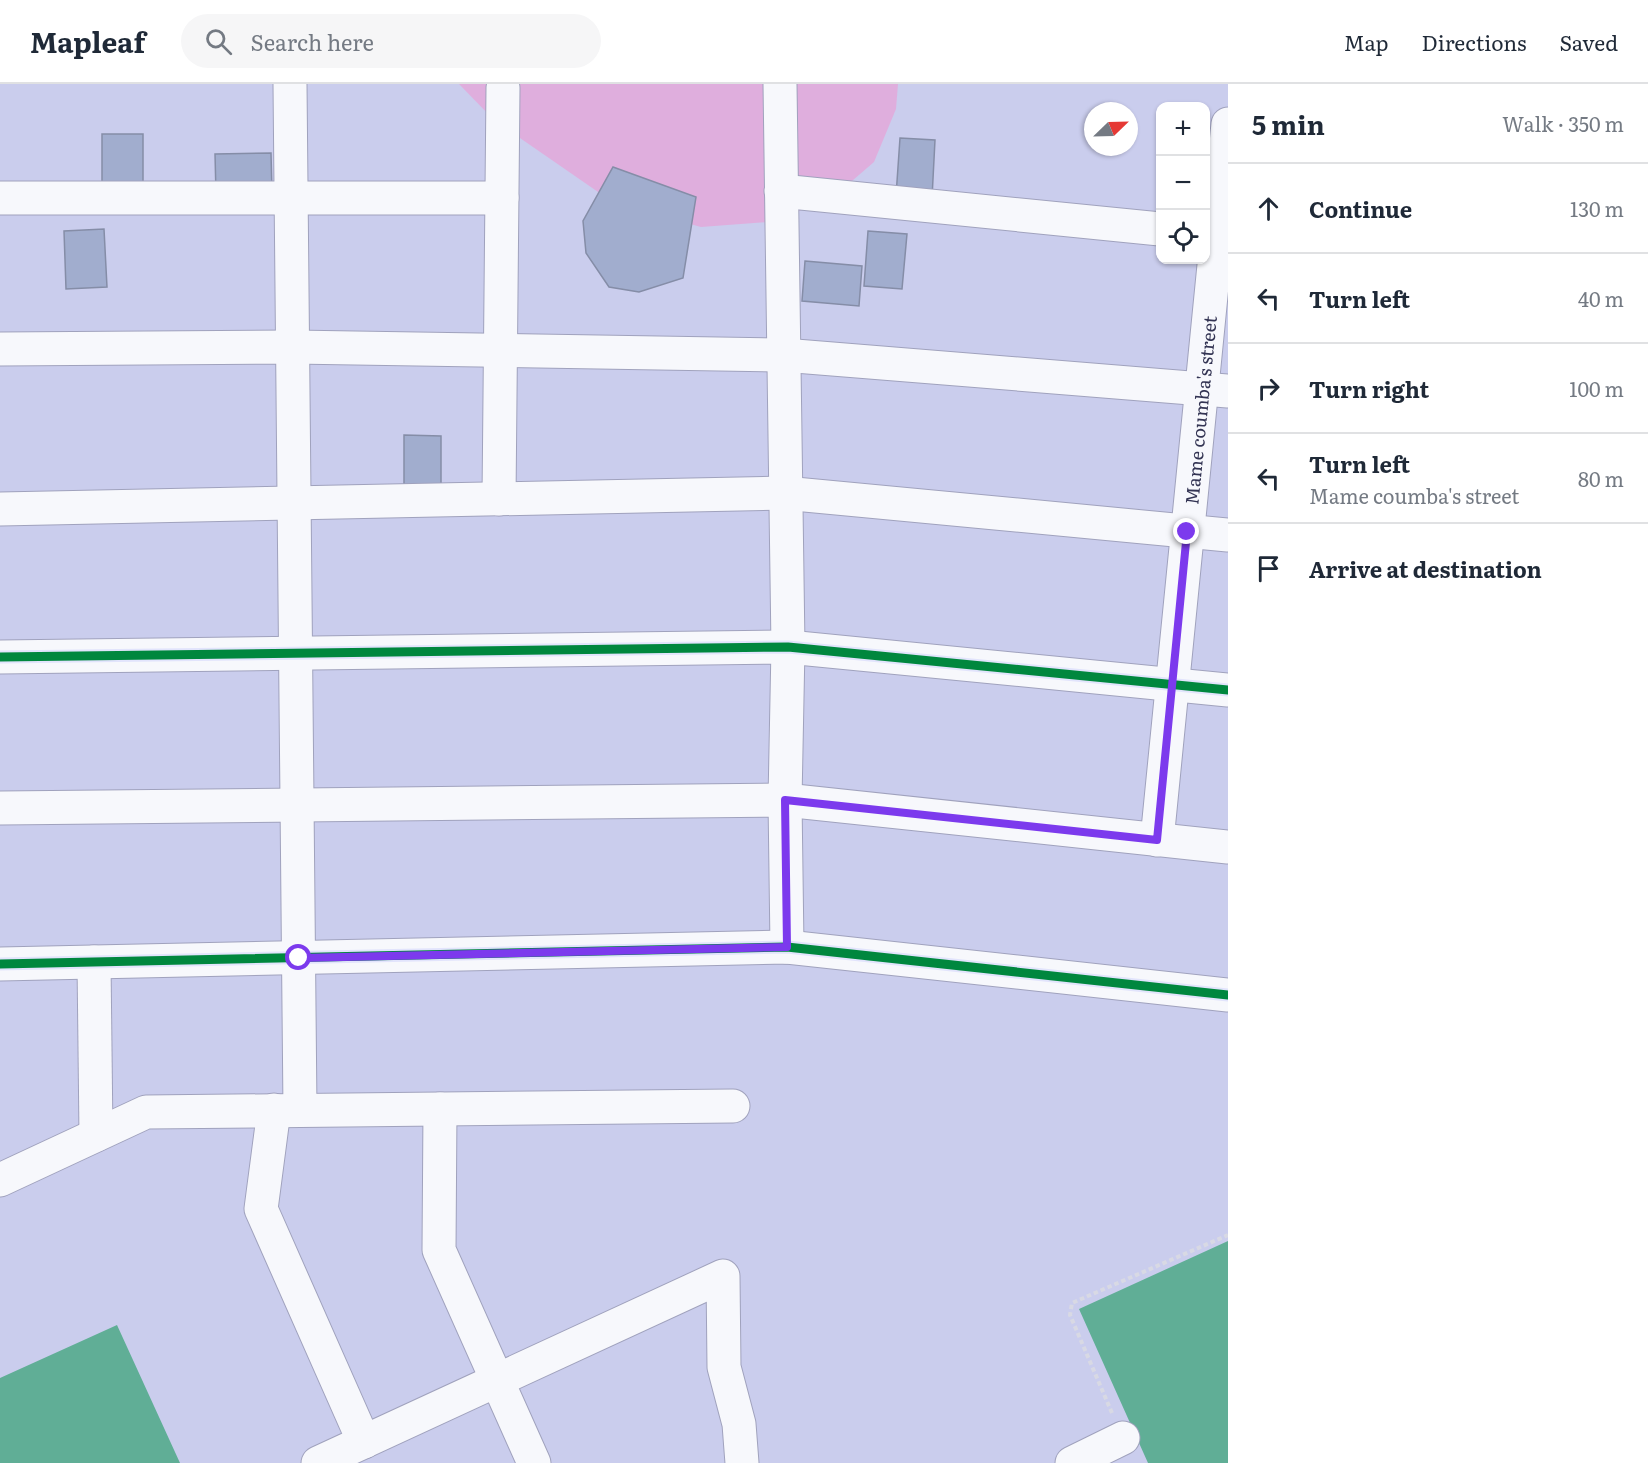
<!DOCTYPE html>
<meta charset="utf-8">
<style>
:root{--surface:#fff;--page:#f6f6f7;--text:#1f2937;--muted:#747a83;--line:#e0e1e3}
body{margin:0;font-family:Literata,serif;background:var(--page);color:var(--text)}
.controls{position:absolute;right:18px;top:18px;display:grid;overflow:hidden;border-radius:12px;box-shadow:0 2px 4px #0004}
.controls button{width:54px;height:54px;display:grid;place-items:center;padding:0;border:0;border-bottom:2px solid var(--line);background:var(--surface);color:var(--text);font:30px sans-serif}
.compass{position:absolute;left:1084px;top:18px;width:54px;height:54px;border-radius:50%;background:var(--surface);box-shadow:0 2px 4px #0004;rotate:67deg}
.stop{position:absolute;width:18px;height:18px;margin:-14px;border:4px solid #7c3aed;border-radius:50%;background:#fff}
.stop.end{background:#7c3aed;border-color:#fff;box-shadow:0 2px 6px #0008}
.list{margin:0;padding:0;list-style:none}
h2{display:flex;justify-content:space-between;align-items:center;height:78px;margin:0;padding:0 24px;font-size:26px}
h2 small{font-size:20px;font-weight:400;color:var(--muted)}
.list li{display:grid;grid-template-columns:39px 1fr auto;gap:18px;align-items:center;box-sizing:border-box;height:90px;padding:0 24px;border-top:2px solid var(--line)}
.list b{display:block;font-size:22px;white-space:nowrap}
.list p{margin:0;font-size:20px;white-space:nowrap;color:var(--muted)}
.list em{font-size:20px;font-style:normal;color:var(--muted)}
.icon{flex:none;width:33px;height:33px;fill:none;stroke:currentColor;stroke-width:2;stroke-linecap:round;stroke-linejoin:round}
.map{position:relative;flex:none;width:1228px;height:1379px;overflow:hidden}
header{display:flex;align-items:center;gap:36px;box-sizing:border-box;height:84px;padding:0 30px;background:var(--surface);border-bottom:2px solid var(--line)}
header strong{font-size:28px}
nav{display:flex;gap:33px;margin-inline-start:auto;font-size:21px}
.search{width:420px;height:54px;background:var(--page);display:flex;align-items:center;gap:15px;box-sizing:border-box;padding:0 21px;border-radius:33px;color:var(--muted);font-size:22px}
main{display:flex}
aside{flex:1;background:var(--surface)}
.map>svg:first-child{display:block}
.green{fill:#dfaedd}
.water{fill:#60ae96}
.building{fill:#a1adce;stroke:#858da7;stroke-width:1.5}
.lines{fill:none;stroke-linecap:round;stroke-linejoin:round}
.minor-casing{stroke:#a0a2bd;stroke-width:35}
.path{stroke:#d8d9e4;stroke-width:4;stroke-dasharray:4.5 3;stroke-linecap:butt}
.minor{stroke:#f7f8fc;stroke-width:33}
.cycleway-casing{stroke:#e2e4fc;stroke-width:13}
.cycleway{stroke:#00873e;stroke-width:9}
.route{stroke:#7c3aed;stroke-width:8}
.labels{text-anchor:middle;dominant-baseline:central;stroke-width:4.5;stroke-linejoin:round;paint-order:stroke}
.street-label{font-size:18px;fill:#333453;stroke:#e2e4fc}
</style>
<header>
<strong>Mapleaf</strong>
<div class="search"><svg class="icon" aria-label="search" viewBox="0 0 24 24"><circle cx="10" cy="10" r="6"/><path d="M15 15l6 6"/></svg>Search here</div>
<nav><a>Map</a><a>Directions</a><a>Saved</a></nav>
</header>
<main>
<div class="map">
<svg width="1228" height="1379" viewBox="0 0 1228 1379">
<rect width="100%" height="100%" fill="#cacded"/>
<path class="green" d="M459,0H898L896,25L874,78L831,115L769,138L701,143L614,119L494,36Z"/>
<path class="water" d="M1228,1157V1379H1148L1079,1225Z
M117,1241L180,1379H0V1294Z"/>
<path class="building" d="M102,50H143V107H102Z
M900,54L935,56L932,114L896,112Z
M271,69L272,109L216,110L215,70Z
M613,83L696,113L683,194L639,208L609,203L586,169L583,137Z
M104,145L107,203L66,205L64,147Z
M868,147L907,150L902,205L864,202Z
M805,177L862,182L859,222L802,217Z
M404,351L441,352V408H404Z"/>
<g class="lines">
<defs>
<g id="minor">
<path d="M290,0L300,1026"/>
<path d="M780,0L788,563L785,716L787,863"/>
<path d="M781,107L1160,145"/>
<path d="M0,114H502"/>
<path d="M0,265L293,263L783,271L1228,307"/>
<path d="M499,415L503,4"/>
<path d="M0,425L784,409L1228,451"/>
<path d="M0,573L788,563L1228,606"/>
<path d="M0,724L785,716L1228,763"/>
<path id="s1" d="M1157,756L1228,40"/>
<path d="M94,878L96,1051"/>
<path d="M0,880L787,863L1228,911"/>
<path d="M440,1025L439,1166L534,1379"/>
<path d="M274,1026L261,1125L364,1358"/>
<path d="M0,1096L146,1028L733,1022"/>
<path d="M318,1379L723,1192L724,1283L739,1340L742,1379"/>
<path d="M1072,1379L1123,1354"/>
</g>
</defs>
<use href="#minor" class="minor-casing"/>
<path class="path" d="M1112,1329L1070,1231L1072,1219L1228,1151"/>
<use href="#minor" class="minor"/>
<defs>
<path id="cycleway" d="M0,573L788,563L1228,606
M0,880L787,863L1228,911"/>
</defs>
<use href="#cycleway" class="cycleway-casing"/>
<use href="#cycleway" class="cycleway"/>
</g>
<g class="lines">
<path class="route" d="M299,874L787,863L785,716L1157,756L1187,448"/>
</g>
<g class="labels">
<g class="street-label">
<text stroke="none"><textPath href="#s1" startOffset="432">Mame coumba's street</textPath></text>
</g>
</g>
</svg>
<div class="controls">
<button>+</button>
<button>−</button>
<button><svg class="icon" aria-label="locate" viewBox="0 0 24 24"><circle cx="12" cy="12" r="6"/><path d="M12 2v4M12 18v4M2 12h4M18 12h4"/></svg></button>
</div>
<svg class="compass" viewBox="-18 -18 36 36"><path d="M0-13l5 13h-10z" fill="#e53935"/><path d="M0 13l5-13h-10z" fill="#747a83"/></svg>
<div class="stop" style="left:299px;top:874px"></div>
<div class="stop end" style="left:1187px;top:448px"></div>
</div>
<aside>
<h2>5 min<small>Walk · 350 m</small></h2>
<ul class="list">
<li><svg class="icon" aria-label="ahead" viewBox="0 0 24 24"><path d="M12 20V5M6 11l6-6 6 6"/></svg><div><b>Continue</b></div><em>130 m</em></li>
<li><svg class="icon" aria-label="left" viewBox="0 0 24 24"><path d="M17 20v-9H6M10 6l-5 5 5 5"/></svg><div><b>Turn left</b></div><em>40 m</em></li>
<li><svg class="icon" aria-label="right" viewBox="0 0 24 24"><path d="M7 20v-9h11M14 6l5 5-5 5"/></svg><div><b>Turn right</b></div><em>100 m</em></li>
<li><svg class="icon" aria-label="left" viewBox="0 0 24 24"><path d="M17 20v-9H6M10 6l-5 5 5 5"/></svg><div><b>Turn left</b><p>Mame coumba's street</p></div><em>80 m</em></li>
<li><svg class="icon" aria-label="arrive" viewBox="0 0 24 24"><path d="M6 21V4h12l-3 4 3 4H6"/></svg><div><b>Arrive at destination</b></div></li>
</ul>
</aside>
</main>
